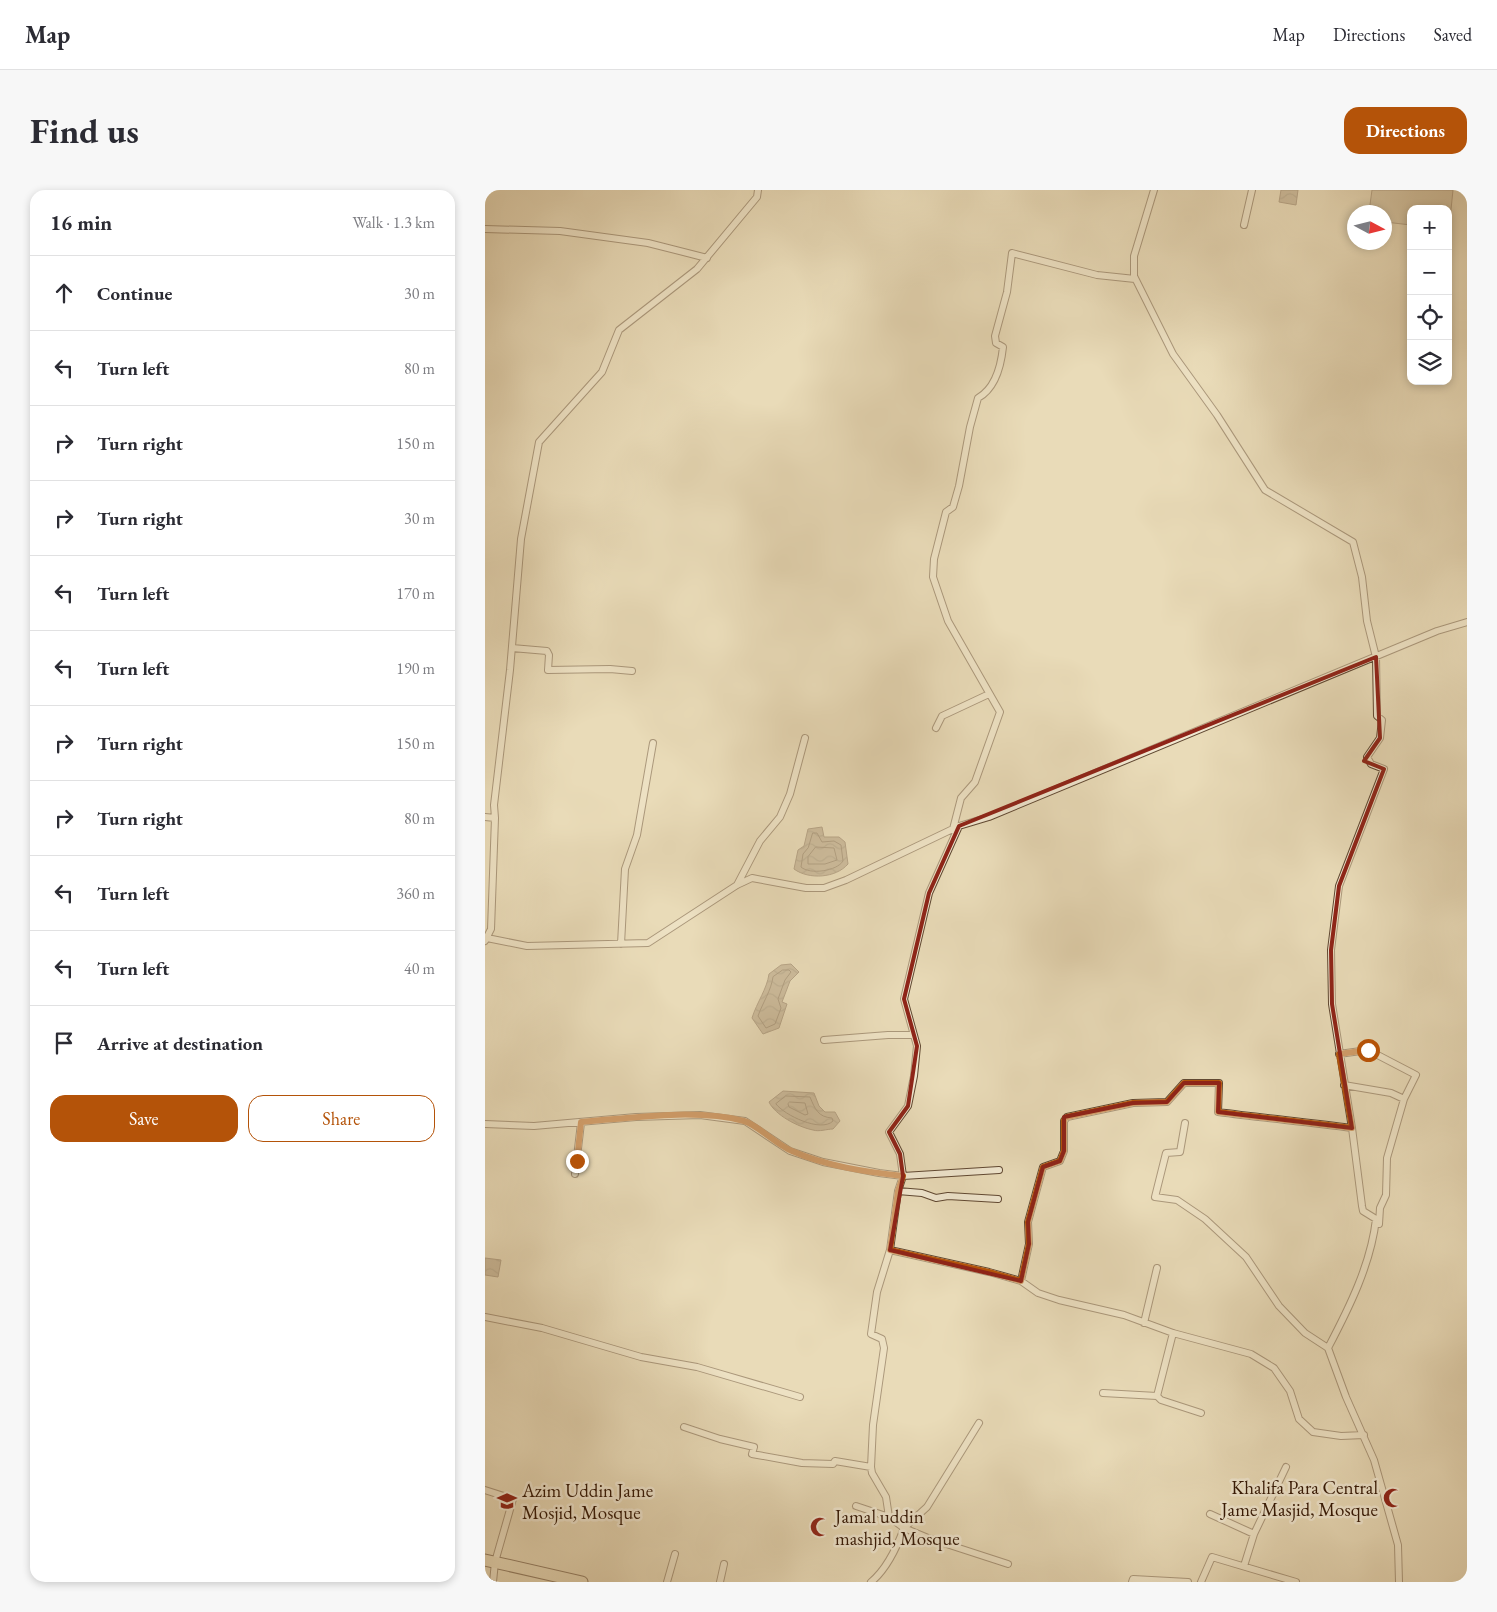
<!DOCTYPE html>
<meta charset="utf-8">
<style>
:root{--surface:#fff;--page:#f7f7f7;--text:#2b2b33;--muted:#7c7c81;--line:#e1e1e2;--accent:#b45309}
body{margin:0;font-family:"EB Garamond",serif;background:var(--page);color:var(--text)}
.controls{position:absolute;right:15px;top:15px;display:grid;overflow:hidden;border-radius:10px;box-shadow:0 2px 8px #0003}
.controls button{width:45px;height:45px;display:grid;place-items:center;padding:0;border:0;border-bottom:1px solid var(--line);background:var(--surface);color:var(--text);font:25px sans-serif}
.compass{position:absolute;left:862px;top:15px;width:45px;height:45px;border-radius:50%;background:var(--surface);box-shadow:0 2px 8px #0003;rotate:97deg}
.stop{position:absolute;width:15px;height:15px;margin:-11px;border:4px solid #b45309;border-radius:50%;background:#fff}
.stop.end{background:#b45309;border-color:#fff;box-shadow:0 1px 5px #0008}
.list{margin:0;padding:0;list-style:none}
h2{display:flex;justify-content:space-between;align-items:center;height:65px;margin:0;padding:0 20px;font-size:21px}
h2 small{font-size:16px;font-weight:400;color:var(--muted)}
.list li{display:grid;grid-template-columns:32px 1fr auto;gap:15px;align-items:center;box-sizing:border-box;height:75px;padding:0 20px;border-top:1px solid var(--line)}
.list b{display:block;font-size:19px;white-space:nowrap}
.list em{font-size:16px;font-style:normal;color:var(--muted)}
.actions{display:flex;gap:10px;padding:15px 20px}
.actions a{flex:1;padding:11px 0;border:1px solid var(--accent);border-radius:15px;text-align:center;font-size:18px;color:var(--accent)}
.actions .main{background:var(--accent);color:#fff}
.icon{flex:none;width:28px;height:28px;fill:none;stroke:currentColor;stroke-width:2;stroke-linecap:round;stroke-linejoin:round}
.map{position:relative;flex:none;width:982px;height:1392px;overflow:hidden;border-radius:15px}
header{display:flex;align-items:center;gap:30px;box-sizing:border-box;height:70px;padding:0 25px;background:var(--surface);border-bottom:1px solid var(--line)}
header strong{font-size:24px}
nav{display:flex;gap:28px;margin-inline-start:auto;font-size:18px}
.intro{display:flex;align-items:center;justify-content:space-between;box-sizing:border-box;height:120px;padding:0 30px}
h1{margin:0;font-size:35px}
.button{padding:12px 22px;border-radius:15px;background:var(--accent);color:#fff;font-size:18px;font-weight:700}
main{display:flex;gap:30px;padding:0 30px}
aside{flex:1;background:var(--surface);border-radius:15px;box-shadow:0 2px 8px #0003}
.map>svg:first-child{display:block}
.green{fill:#caba9a;stroke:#7e6850}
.water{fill:url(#water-waves);stroke:#7b644c}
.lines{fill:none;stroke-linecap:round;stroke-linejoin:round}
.shore{stroke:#6f5840;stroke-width:1}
.street-casing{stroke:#604832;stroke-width:8}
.highway-casing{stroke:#331705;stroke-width:13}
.street{stroke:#f1e8d1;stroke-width:6}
.highway{stroke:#e9dbb8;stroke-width:11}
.route{stroke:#b45309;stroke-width:6}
.marked{fill:none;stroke:#8f2418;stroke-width:4;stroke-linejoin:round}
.labels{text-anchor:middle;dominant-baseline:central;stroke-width:5;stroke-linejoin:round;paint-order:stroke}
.poi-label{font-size:19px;fill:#331705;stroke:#f1e8d1;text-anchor:start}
</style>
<header>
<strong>Map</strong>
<nav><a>Map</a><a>Directions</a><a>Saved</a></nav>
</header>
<div class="intro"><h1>Find us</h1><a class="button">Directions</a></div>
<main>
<aside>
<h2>16 min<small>Walk · 1.3 km</small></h2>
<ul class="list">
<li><svg class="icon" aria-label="ahead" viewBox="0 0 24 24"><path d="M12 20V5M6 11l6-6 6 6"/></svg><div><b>Continue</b></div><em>30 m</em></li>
<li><svg class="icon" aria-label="left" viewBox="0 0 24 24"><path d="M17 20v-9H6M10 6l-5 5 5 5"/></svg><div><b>Turn left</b></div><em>80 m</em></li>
<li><svg class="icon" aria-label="right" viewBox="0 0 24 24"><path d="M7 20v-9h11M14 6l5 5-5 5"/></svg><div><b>Turn right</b></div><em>150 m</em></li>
<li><svg class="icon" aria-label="right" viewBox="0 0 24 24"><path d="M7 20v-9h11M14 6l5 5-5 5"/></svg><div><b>Turn right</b></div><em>30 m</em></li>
<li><svg class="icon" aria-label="left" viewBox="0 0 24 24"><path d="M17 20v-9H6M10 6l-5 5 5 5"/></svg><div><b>Turn left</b></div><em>170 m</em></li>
<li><svg class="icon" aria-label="left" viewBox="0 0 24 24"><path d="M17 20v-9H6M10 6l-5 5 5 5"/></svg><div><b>Turn left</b></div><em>190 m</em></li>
<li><svg class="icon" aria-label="right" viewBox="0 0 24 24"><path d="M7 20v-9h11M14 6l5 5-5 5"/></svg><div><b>Turn right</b></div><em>150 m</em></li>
<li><svg class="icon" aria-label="right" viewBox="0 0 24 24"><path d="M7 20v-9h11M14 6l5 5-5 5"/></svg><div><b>Turn right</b></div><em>80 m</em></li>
<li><svg class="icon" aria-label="left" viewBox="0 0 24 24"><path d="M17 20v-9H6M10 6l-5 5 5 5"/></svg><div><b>Turn left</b></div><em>360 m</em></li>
<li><svg class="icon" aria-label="left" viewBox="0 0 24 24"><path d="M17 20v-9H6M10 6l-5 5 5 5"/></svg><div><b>Turn left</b></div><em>40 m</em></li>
<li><svg class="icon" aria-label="arrive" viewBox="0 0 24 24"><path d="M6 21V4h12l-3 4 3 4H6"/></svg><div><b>Arrive at destination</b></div></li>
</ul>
<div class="actions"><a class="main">Save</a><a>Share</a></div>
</aside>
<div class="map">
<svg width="982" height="1392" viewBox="0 0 982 1392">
<defs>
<pattern id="water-waves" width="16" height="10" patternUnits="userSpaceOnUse" patternTransform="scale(1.25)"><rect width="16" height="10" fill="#ab987b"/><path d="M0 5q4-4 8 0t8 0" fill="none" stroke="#8c7b63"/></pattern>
</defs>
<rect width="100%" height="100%" fill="#e9dbb8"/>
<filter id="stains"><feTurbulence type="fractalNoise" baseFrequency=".004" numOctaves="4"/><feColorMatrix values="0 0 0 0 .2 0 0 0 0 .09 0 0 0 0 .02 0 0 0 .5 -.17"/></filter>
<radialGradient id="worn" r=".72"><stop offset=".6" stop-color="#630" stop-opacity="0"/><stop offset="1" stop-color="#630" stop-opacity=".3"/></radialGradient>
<path class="green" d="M887,0H968L964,39L963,19H926V35L900,32L899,22H884Z"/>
<path class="water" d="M796,0H813L811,15L794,12Z
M337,637L339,647H354L360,652L363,674C351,688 324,690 309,679L313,660L319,656L323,639Z
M306,774L314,782L305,791L297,812L302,814L294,838L278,844L267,828C272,812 282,799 284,784L296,775Z
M298,901L329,903L334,916L340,922H350L355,931L348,939C342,939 334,942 328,940C313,937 290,925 284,912Z
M0,1068L16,1070L13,1087L0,1085Z"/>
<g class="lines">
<path class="shore" d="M328,643H332L337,652L349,651L356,655L358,671C352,681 325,685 316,677L318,664L323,658Z
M331,657L349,658L352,670L340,674H323V667Z
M298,780H304L306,782L300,790L293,809L296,818L290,834L281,838L273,826C278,812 286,801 288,787Z
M301,906L325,907C330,919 333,927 347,928L348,931C336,943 299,925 291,914Z
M305,912L320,913L323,924L320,925L304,917L303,914Z"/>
<defs>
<path id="street" d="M669,0L649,66V86L688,164L732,225L780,300L868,352L877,387L882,431L891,467L892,526L897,530L895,548L882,567L886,574L899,579L854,696L846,760L847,814L867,938L877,1016L878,1021L891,1029C886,1074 864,1118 843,1158
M759,35L767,0
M0,39L75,41L163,53L222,68
M27,458L62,461L64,465L63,480L125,479L147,481
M451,538L457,526L504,504
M0,627L10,628
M468,639L476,608L490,592L515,522L463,431L448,387L449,369L461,322L468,317L474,296L485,237L493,208C511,198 516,176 518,157L511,153L510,146L522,102L527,63L612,85L650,89
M252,695L275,651L295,627L305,604L320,548
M2,748L42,756L163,753L252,695L267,688L321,698H339L361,690L474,636L504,627L952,441L982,432
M0,751L6,739L10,628L9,615L25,480L36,349L54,252L117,182L134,140L212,79L272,7L273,0
M136,754L140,679L152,645L168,553
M339,850L403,845H428
M854,864L883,860L931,885L919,909L906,903L859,895
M700,933L695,962L681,963L670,1007L692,1010L720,1029L761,1067L794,1116L820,1143L843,1158L861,1207L889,1270L913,1355L914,1392
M0,934L49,936L151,927L215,925L260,931L305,961L338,972L394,983L418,986L514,980
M90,984L96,933
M413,1001L437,1003L451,1008L463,1006L513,1009
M894,1034L895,1018L901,1005L902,968L919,909
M405,1060L504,1082L536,1091L553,1103L574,1110L639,1125L688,1143L766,1164L789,1178L805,1201L814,1229L828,1242L856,1246L879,1245
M536,1091L544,1054L543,1032L558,977L575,971L579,961V931L582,927L648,913L682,912L699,893H734L733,922C778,928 822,932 867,938
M0,1127L57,1138L156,1167L212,1177L315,1207
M659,1133L672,1078
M618,1203L672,1206L688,1143
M672,1206L676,1210L716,1223
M494,1233L442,1317L419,1338L443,1348L523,1374
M199,1237L235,1249L269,1257L267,1264L317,1273L348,1274L350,1271L386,1277
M0,1300L28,1309L10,1372L8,1392
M371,1316L404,1327
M725,1324L769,1344
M759,1376L769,1344L801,1277
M182,1392L190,1364
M235,1392L239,1374
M386,1392C402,1379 412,1357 419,1338L404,1327L401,1307L387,1283L386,1277L388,1235L399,1158L397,1149L386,1144L392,1102L405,1060L413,1001L418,986L415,964L404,942L423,916L429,886L432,856L419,809L444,703L474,636
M647,1392L648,1389L703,1392
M716,1392L727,1367L811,1392"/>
<path id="highway" d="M0,1370L97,1392"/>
</defs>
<use href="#street" class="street-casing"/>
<use href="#highway" class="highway-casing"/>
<use href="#street" class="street"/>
<use href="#highway" class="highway"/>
</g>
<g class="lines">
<path class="route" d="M92,971L96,932C145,928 211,918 259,931C271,934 292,955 307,961C341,976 381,982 418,986L413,1001L405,1060L504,1082L536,1091L544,1054L543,1032L558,977L575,971L579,961V930L582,927L648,913L682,912L699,893H734L733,922C778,928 822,932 867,938L854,864L883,860"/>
</g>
<path d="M0 0H982V1392H0ZM891,467L895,548L879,571L899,579L854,696L846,760L847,814L867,938L733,922L734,893H699L682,912L648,913L579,927V961L575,971L558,977L543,1032L544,1054L536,1091L405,1060L418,986L415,964L404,942L423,916L432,856L419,809L444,703L474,636Z" fill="#e9dbb8" fill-opacity=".55" fill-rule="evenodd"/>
<path class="marked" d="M891,467L895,548L879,571L899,579L854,696L846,760L847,814L867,938L733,922L734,893H699L682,912L648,913L579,927V961L575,971L558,977L543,1032L544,1054L536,1091L405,1060L418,986L415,964L404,942L423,916L432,856L419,809L444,703L474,636Z"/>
<defs>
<symbol id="mosque-bare" viewBox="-9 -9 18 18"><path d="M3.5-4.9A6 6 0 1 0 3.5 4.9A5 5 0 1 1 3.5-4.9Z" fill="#8f2418" stroke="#f1e8d1" stroke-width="2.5" paint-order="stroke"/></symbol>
<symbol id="school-bare" viewBox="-9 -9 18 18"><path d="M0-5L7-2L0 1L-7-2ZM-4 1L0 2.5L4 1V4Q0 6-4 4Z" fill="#8f2418" stroke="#f1e8d1" stroke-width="2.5" paint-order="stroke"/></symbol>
</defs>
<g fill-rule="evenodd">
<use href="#mosque-bare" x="894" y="1294" width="28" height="28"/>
<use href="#school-bare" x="8" y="1297" width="28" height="28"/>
<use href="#mosque-bare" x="321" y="1323" width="28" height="28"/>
</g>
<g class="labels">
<g class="poi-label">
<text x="893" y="1297" text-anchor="end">Khalifa Para Central<tspan x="893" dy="22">Jame Masjid, Mosque</tspan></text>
<text x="37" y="1300">Azim Uddin Jame<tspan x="37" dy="22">Mosjid, Mosque</tspan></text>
<text x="350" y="1326">Jamal uddin<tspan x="350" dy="22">mashjid, Mosque</tspan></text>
</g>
</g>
<rect width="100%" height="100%" filter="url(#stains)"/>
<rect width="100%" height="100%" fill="url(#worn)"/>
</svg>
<div class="controls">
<button>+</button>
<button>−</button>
<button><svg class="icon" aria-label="locate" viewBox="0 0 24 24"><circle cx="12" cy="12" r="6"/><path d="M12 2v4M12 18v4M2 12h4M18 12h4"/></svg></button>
<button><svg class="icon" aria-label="layers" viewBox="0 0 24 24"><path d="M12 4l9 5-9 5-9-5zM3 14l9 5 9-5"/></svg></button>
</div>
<svg class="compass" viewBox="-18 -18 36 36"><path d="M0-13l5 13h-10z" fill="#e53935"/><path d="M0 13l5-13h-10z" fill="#7c7c81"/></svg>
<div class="stop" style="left:883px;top:860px"></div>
<div class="stop end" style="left:92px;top:971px"></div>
</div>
</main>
